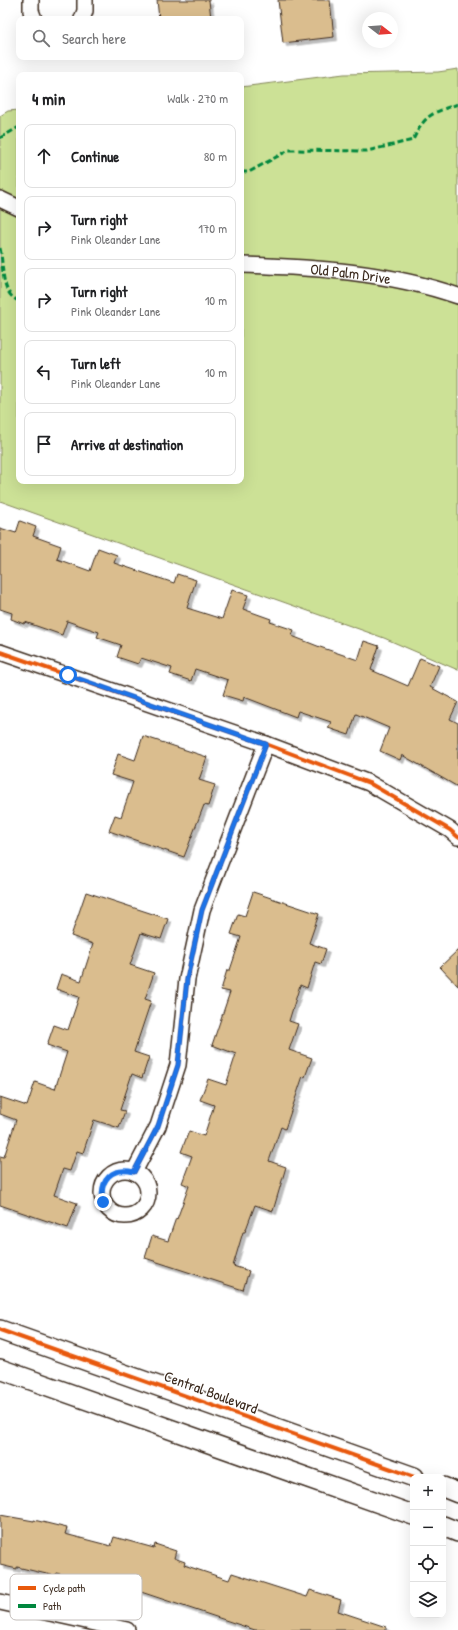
<!DOCTYPE html>
<meta charset="utf-8">
<style>
:root{--surface:#fff;--page:#f6f6f6;--text:#202124;--muted:#757577;--line:#e0e0e0}
body{margin:0;font-family:"Patrick Hand",sans-serif;background:var(--page);color:var(--text)}
.controls{position:absolute;right:12px;bottom:12px;display:grid;overflow:hidden;border-radius:8px;box-shadow:0 4px 16px #0002}
.controls button{width:36px;height:36px;display:grid;place-items:center;padding:0;border:0;border-bottom:1px solid var(--line);background:var(--surface);color:var(--text);font:20px sans-serif}
.compass{position:absolute;left:362px;top:12px;width:36px;height:36px;border-radius:50%;background:var(--surface);box-shadow:0 4px 16px #0002;rotate:107deg}
.stop{position:absolute;width:12px;height:12px;margin:-9px;border:3px solid #1a73e8;border-radius:50%;background:#fff}
.stop.end{background:#1a73e8;border-color:#fff;box-shadow:0 1px 4px #0008}
.list{margin:0;padding:0;list-style:none}
h2{display:flex;justify-content:space-between;align-items:center;height:52px;margin:0;padding:0 16px;font-size:17px}
h2 small{font-size:13px;font-weight:400;color:var(--muted)}
.list li{display:grid;grid-template-columns:26px 1fr auto;gap:12px;align-items:center;box-sizing:border-box;height:64px;margin:0 8px 8px;padding:0 8px;border:1px solid var(--line);border-radius:8px}
.list b{display:block;font-size:15px;white-space:nowrap}
.list p{margin:0;font-size:13px;white-space:nowrap;color:var(--muted)}
.list em{font-size:13px;font-style:normal;color:var(--muted)}
.icon{flex:none;width:22px;height:22px;fill:none;stroke:currentColor;stroke-width:2;stroke-linecap:round;stroke-linejoin:round}
.map{position:relative;flex:none;width:458px;height:1630px;overflow:hidden}
.search{position:absolute;background:var(--surface);box-shadow:0 4px 16px #0002;left:16px;top:16px;width:228px;height:44px;display:flex;align-items:center;gap:10px;box-sizing:border-box;padding:0 14px;border-radius:8px;color:var(--muted);font-size:15px}
.panel{position:absolute;background:var(--surface);box-shadow:0 4px 16px #0002;left:16px;top:72px;width:228px;height:412px;border-radius:8px}
.map>svg:first-child{display:block}
.green{fill:#cce196;stroke:#84865a}
.building{fill:#dabd8e;stroke:#3b2a1e;filter:url(#shadow)}
.lines{fill:none;stroke-linecap:round;stroke-linejoin:round}
.minor-casing{stroke:#3b2a1e;stroke-width:18}
.tertiary-casing{stroke:#3b2a1e;stroke-width:22}
.minor{stroke:#fff;stroke-width:15}
.tertiary{stroke:#fff;stroke-width:19}
.quiet{stroke:#00873e;stroke-width:3;stroke-dasharray:6 3;stroke-linecap:butt}
.cycleway-casing{stroke:#fff;stroke-width:6}
.cycleway{stroke:#e8590c;stroke-width:4}
.route{stroke:#1a73e8;stroke-width:5}
.labels{text-anchor:middle;dominant-baseline:central;stroke-width:3;stroke-linejoin:round;paint-order:stroke}
.street-label{font-size:15px;fill:#3b2a1e;stroke:#fff}
.key{fill:#fff;stroke:#c4bfbc;stroke-width:1}
.key-label{font-size:11px;fill:#3b2a1e}
</style>
<div class="map">
<svg width="458" height="1630" viewBox="0 0 458 1630">
<defs>
<filter id="shadow"><feDropShadow dx="3.5" dy="3.5" stdDeviation="0" flood-color="#0004"/></filter>
</defs>
<rect width="100%" height="100%" fill="#fff"/>
<filter id="ink" filterUnits="userSpaceOnUse"><feTurbulence type="fractalNoise" baseFrequency=".025" numOctaves="2"/><feDisplacementMap in="SourceGraphic" scale="8" xChannelSelector="R" yChannelSelector="G"/><feConvolveMatrix kernelMatrix="1 2 1 2 8 2 1 2 1" color-interpolation-filters="sRGB"/></filter>
<g filter="url(#ink)">
<path class="green" d="M458,69V670L384,638L0,501V116L8,111L19,110V481H241V87L344,74L438,72Z"/>
<path class="building" d="M157,0H209L211,19H159Z
M278,0H330L334,37L283,43Z
M20,521L36,527L33,536L61,546L57,559L90,571L98,548L117,555L114,563L174,583L177,574L196,580L187,608L222,619L232,590L248,595L243,609L271,619L270,622L294,630L292,636L320,647L358,660L364,641L379,646L371,670L408,686L420,658L439,666L430,687L458,702L450,719L458,723V787L402,755L400,760L380,751L389,728L356,714L349,735L328,728L331,722L298,711L296,717L244,697L243,701L223,695L228,680L195,669L191,681L170,674L172,668L141,658L138,664L117,657L121,645L97,637L99,632L67,621L62,635L25,622L24,624L11,619L12,613L0,609V528L16,533Z
M143,736L207,757L199,780L215,785L208,806L204,805L184,857L109,831L115,815L121,817L133,782L111,775L118,754L135,760Z
M86,892L168,919L161,939L141,933L130,965L154,973L145,999L151,1001L134,1052L149,1057L142,1078L132,1074L120,1110L125,1111L119,1128L94,1120L83,1153L77,1151L70,1171L63,1169L54,1195L77,1203L68,1228L0,1205V1156L4,1157L16,1120L0,1114V1097L27,1106L35,1082L55,1089L67,1052L47,1045L54,1025L68,1030L79,997L56,989L61,974L81,981L93,944L71,936Z
M253,892L319,914L309,943L326,949L321,964L315,962L307,988L300,985L289,1021L298,1024L289,1050L312,1058L305,1077L303,1076L285,1129L281,1127L269,1161L286,1167L273,1211L255,1205L245,1232H243L233,1266L249,1271L243,1290L145,1258L152,1236L168,1241L176,1218L177,1219L189,1186L182,1183L192,1156L181,1152L189,1131L204,1136L214,1105L200,1100L208,1079L226,1085L236,1054L212,1045L230,992L221,990L227,970H230L241,937L231,934L238,914L245,916Z
M458,950V986L440,967Z
M0,1515L34,1521V1520L67,1528L65,1534L111,1546L114,1537L154,1548L155,1544L176,1551L174,1558L185,1562L184,1565L229,1580L232,1573L307,1597L310,1590L341,1600L338,1611L386,1627V1630H255L135,1590L134,1593L56,1573L55,1576L17,1567V1569L0,1565Z"/>
<g class="lines">
<defs>
<g id="minor">
<path d="M31,0V11L34,19"/>
<path d="M82,19L85,11V0"/>
<path d="M0,199L19,208"/>
<path id="s1" d="M241,265C313,267 389,272 458,296"/>
<path d="M0,652L266,744L369,783L450,830L458,837"/>
<circle cx="125" cy="1193" r="23"/>
<path d="M134,1172L158,1126L178,1065L187,979L202,910L266,744"/>
<path d="M0,1602L127,1630"/>
</g>
<path id="tertiary" d="M0,1330L414,1477
M0,1369L413,1515
M443,1487L458,1493
M443,1526L458,1532"/>
</defs>
<use href="#minor" class="minor-casing"/>
<use href="#tertiary" class="tertiary-casing"/>
<use href="#minor" class="minor"/>
<use href="#tertiary" class="tertiary"/>
<path class="quiet" d="M0,138L19,127
M241,172H249L289,150L367,151L413,140C425,114 432,113 458,104
M0,248C4,265 0,294 19,301"/>
<defs>
<path id="cycleway" d="M0,652L266,744L369,783L450,830L458,837
M134,1172L158,1126L178,1065L187,979L202,910L266,744
M0,1330L414,1477"/>
</defs>
<use href="#cycleway" class="cycleway-casing"/>
<use href="#cycleway" class="cycleway"/>
</g>
</g>
<g class="lines" filter="url(#ink)">
<path class="route" d="M68,675L266,744L202,910L187,979L178,1065L158,1126L134,1172C112,1167 99,1179 103,1202"/>
</g>
<g class="labels">
<g class="street-label">
<text stroke="none"><textPath href="#s1" startOffset="110">Old Palm Drive</textPath></text>
<text transform="translate(211 1392) rotate(20)">Central Boulevard</text>
</g>
</g>
<rect x="10" y="1574" width="132" height="46" rx="6" class="key"/>
<rect x="18" y="1586" width="18" height="4" fill="#e8590c"/>
<rect x="18" y="1604" width="18" height="4" fill="#00873e"/>
<g class="key-label">
<text x="43" y="1592">Cycle path</text>
<text x="43" y="1610">Path</text>
</g>
</svg>
<div class="controls">
<button>+</button>
<button>−</button>
<button><svg class="icon" aria-label="locate" viewBox="0 0 24 24"><circle cx="12" cy="12" r="6"/><path d="M12 2v4M12 18v4M2 12h4M18 12h4"/></svg></button>
<button><svg class="icon" aria-label="layers" viewBox="0 0 24 24"><path d="M12 4l9 5-9 5-9-5zM3 14l9 5 9-5"/></svg></button>
</div>
<svg class="compass" viewBox="-18 -18 36 36"><path d="M0-13l5 13h-10z" fill="#e53935"/><path d="M0 13l5-13h-10z" fill="#757577"/></svg>
<div class="stop" style="left:68px;top:675px"></div>
<div class="stop end" style="left:103px;top:1202px"></div>
<div class="search"><svg class="icon" aria-label="search" viewBox="0 0 24 24"><circle cx="10" cy="10" r="6"/><path d="M15 15l6 6"/></svg>Search here</div>
<section class="panel">
<h2>4 min<small>Walk · 270 m</small></h2>
<ul class="list">
<li><svg class="icon" aria-label="ahead" viewBox="0 0 24 24"><path d="M12 20V5M6 11l6-6 6 6"/></svg><div><b>Continue</b></div><em>80 m</em></li>
<li><svg class="icon" aria-label="right" viewBox="0 0 24 24"><path d="M7 20v-9h11M14 6l5 5-5 5"/></svg><div><b>Turn right</b><p>Pink Oleander Lane</p></div><em>170 m</em></li>
<li><svg class="icon" aria-label="right" viewBox="0 0 24 24"><path d="M7 20v-9h11M14 6l5 5-5 5"/></svg><div><b>Turn right</b><p>Pink Oleander Lane</p></div><em>10 m</em></li>
<li><svg class="icon" aria-label="left" viewBox="0 0 24 24"><path d="M17 20v-9H6M10 6l-5 5 5 5"/></svg><div><b>Turn left</b><p>Pink Oleander Lane</p></div><em>10 m</em></li>
<li><svg class="icon" aria-label="arrive" viewBox="0 0 24 24"><path d="M6 21V4h12l-3 4 3 4H6"/></svg><div><b>Arrive at destination</b></div></li>
</ul>
</section>
</div>
